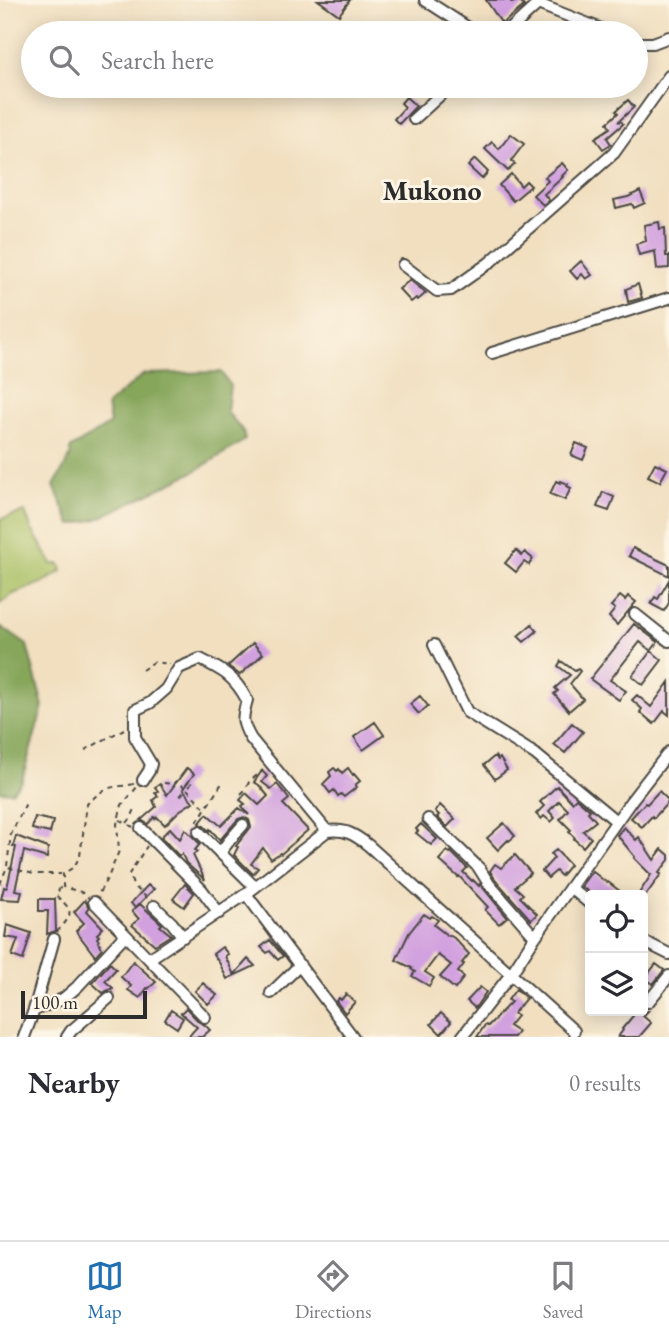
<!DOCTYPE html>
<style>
:root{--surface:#fff;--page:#f2f2f3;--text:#2b2b33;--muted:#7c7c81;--line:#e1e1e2;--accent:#1f6fb2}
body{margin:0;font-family:"EB Garamond",serif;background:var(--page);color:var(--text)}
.controls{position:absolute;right:21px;bottom:21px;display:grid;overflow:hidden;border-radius:7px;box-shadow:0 4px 18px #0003}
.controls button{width:63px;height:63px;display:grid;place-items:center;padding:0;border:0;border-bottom:2px solid var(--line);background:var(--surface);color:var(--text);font:35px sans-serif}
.scale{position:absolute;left:21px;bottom:18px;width:126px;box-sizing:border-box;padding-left:7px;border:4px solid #2b2b2b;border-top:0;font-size:19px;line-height:24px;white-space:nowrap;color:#2b2b2b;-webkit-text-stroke:5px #fcf5e5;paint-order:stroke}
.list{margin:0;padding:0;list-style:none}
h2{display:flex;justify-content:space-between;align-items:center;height:91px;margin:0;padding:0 28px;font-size:30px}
h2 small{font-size:23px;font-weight:400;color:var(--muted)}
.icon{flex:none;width:38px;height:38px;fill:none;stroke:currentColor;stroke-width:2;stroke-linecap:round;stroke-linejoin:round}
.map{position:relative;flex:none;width:669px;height:1037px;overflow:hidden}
.search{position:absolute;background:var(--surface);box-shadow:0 4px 18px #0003;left:21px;right:21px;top:21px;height:77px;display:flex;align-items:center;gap:18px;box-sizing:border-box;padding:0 24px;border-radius:38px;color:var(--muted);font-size:26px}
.sheet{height:203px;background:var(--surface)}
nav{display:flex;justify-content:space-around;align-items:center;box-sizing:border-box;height:98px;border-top:2px solid var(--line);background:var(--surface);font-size:19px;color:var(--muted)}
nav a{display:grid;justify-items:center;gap:4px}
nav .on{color:var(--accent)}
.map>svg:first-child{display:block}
.green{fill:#a9bf64;stroke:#6a7548;stroke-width:2}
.forest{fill:#86a65a;stroke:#586842;stroke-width:2}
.building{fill:#d1a0df}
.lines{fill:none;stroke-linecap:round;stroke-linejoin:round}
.minor-casing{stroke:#494641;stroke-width:14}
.path{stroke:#494641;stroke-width:2;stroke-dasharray:5 5;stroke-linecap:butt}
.minor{stroke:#fff;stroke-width:10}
.labels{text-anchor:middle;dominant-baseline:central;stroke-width:6;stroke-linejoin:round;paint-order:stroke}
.quarter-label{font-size:28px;font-weight:bold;fill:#2b2b2b;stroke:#fcf5e5}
</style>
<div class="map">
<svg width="669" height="1037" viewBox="0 0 669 1037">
<rect width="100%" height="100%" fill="#fcf5e5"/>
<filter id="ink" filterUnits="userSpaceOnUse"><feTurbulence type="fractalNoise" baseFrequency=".0143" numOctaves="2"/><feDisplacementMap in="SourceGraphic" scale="14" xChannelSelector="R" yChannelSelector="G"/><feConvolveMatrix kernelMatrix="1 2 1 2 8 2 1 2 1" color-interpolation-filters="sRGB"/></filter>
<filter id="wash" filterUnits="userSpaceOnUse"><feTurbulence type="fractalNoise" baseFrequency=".00686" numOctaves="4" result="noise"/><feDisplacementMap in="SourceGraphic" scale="28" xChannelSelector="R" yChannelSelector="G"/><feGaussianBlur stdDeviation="1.57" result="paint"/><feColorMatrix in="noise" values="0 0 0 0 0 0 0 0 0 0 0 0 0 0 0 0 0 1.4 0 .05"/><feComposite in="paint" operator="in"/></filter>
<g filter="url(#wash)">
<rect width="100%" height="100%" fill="#f1dfc0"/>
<path class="green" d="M25,512L31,528L52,564H60L62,571L44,582L13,594L0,604V519Z"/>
<path class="forest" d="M221,372L230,385L227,412L243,431L245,440L197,470L97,519L71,525L54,486L71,455L70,449L110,424L107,405L144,374Z
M0,626L27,645L43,706L22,780L12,792L0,791Z"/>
<g id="blocks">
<path class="building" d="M318,0H350L339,15Z
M486,0H510L512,3L519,0L524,6L502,24Z
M406,97L416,106L399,124L394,119L405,107L401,103Z
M628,100L634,107L618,122L621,121L623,124L607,138L611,144L603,149L595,138L610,128L607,123L618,113L616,111Z
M511,134L524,144L511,161L515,164L508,171L485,149L492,142L499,149Z
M475,159L488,172L482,179L468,166Z
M562,163L568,170L562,176L563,177L544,194L549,200L543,205L533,195L548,181L545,177Z
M511,174L521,186L526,181L531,186L513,201L499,185Z
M640,191L645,203L634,208L632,204L616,208L614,200L628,197Z
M659,222L660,229L665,228L666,256H669V268L657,269L655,251L639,255L636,244L646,241L644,225Z
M581,261L592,275L586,279L582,274L577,279L570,271Z
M410,280L426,293L418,300L416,298L411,302L399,289Z
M638,284L642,298L628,302L626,289Z
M576,443L588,448L583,460L571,455Z
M655,463L667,469L660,482L648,476Z
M556,481L560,483L561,481L568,484L567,486L571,488L565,500L550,494Z
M603,492L614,497L609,511L597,507Z
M633,548L669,565V576L629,556Z
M516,550L522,556L525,552L533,559L529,565L524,562L516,572L505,563Z
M669,580V603L664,611L651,604L655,597L658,599Z
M620,596L625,600L628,596L636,602L617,625L609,617L615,609L611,606Z
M532,624L537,631L524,642L518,636Z
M634,624L658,642L651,651L640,642L610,680L626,691L619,700L590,679Z
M253,643L263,654L240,675L228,666Z
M651,651L662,660L643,685L632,676Z
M561,661L575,671L578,669L580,671L570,684L583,699L569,711L554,694L558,691L555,688L570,675L558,666Z
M669,682V715L664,711L654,724L640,712L642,709L632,700L637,695L651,707Z
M420,696L428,706L419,714L410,704Z
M375,722L384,735L363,750L354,737Z
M572,723L583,732L565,753L554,744Z
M495,756L498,760L500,758L507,770L495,779L484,765Z
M187,768L194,774L183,789L193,802L179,811L165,825L157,817L155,819L154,817L148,824L141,820L156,807L153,800L158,796L155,793L158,791L155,787L160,784L167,795Z
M334,768L337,771L339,769L342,773L348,768L353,775L354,774L360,781L355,785L357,787L344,797L341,794L338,796L334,790L330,793L323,784L331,776L329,772Z
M262,771L267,776L262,782L271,789L277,784L289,799L283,804L308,830L281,854L280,853L271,859L263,848L251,864L258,868L253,874L234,855L238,847L236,846L251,827L249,820L244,817L238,819L220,840L210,829L209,831L204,826L199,824L207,814L221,826L239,808L249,815L242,806L245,804L240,800L246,793L259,805L268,796L259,785L254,782Z
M557,786L572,802L576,798L590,810L588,812L596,821L583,831L591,838L583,847L574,839L575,838L569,832L571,830L560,819L568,810L559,801L549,811L555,818L551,822L544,816L541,819L536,814L544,806L540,802Z
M659,791L669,801L654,818L652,816L642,827L631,818L645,803L647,804Z
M440,805L455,819L447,827L437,817L439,815L435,811Z
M35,817L53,821L50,833L32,829Z
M504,823L515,836L509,841L508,840L498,850L487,838Z
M421,824L437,839L431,845L416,833L418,831L416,829Z
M624,827L636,840L639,837L654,860L662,849L669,855V860L659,873L661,874L646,895H638L651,875L634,858L635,857L617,835Z
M170,828L180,839L185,829L200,844L195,850L197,851L193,855L205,880L186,863L182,854L179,856L161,837Z
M16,836L48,848L47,858L24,851L15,890L22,891L20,900L1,899L4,887L7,888L16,847L13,846Z
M556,850L570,865L561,876L556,871L548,878L542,871L554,858L551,854Z
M447,851L450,853L451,852L467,868L463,872L472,881L473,880L479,886L480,884L507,917L499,924L485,910L488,907L459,876L458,877L439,860Z
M515,855L531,873L515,887L523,894L520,897L537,914L531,920L495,879L490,871L495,864L501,868Z
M592,871L607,883L608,882L625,895H592L581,886Z
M185,884L194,893L184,907L173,899Z
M148,885L154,889L135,908L131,903Z
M39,899H55L56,931L47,934L48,911H39Z
M85,900L89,908L87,911L103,928L97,934L99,936L97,938L99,941L98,942L102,948L95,956L76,931L84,923L74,912Z
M140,904L162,924L160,926L171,935L155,945L132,925L139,919L132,911Z
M424,914L430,918L432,916L438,920L434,925L448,936L449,935L454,938L469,954L462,963L464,964L458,972L464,977L455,989L440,977L451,965L438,955L425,972L434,978L429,986L412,976L415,972L411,969L412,968L396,960L409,933Z
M7,925L31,933L23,960L12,956L18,939L5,937Z
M270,940L283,956L278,960L270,951L267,953L261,947Z
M222,947L228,954L225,956L234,975L248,959L255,966L227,979L220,964L213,954Z
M133,961L156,982L148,989L147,988L140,998L128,990L131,986L121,977Z
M110,963L116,969L105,981L113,988L103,993L92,983Z
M656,964L664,970L653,984L645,978Z
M203,983L217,995L208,1004L195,991Z
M480,987L486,992L475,1008L467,1001Z
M516,989L526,998L514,1013L517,1016L509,1026L518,1032L514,1037H477L485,1025L488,1026L511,1002L508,1000Z
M346,994L355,1002L345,1013L336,1001L339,998L341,1000Z
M186,1008L199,1022L205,1025L210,1030L202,1037H188L197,1027L181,1013Z
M171,1010L183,1018L177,1028L165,1020Z
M637,1011H648L643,1016L651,1023L639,1037H618L623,1030L622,1029Z
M441,1013L451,1022L441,1034L431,1024Z"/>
</g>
</g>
<g filter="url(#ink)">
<use href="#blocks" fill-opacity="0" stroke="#494641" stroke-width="2"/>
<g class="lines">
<defs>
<path id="minor" d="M425,0L476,33
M506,33L538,4L611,33
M636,43H653L669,37
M414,119L450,86
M403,265L437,291L451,290L489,263L614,153L669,76
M492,353L669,298
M635,614L669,641
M434,645L467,712L535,754L616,821
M143,780L149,771L151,764L135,737V710L150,703L166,689L179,668L200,659C224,671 234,676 247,700C242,718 241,722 251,739L327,831
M428,819L479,868L489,884L535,937
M141,828L202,890L219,913
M199,832L255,887
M220,853L229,841L243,825
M570,887L590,904
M246,894L353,1037
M94,902L205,1017
M154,906L172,923L183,937
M643,941L669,954
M149,959L246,894L327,831C346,829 354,834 368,845L574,1031
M271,993L300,965
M648,1002L669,976
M34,1010L63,999L77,987L125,935
M24,1037L34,1010L54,939
M67,1037L71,1031L109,998
M462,1037L511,974L535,937L631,801L669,752"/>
</defs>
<use href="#minor" class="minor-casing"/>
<path class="path" d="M142,670L154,662L170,664
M85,750L124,729
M143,780L122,805L117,824L119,851L109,875L94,902L81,892L63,887V874L74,867L80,856L87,804C93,799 99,792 107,789C119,784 129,788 143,780Z
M164,783L173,784L176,781L187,789L193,781
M241,794L246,789L249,782L263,770
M180,796L187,789L205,808
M120,820L133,827
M197,822L224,780
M127,823L131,818L136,807
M7,866L11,834L26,803
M0,884L7,867L34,874H61
M147,898L133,885L129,874L147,846
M57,932C64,923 76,915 65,904C62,901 59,899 56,895L60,888L62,887"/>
<use href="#minor" class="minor"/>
</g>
</g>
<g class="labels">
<g class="quarter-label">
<text x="432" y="190">Mukono</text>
</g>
</g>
</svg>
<div class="controls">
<button><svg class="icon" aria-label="locate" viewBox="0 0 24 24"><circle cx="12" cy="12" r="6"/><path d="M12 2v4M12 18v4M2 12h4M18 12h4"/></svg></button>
<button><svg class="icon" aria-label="layers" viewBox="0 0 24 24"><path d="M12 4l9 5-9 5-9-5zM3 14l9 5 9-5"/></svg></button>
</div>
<div class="scale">100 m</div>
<div class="search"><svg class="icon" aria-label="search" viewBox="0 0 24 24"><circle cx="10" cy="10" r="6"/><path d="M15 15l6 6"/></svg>Search here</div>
</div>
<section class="sheet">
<h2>Nearby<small>0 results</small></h2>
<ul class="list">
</ul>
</section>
<nav>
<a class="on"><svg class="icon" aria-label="map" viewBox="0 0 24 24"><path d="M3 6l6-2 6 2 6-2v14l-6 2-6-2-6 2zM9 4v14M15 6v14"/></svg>Map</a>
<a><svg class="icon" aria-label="directions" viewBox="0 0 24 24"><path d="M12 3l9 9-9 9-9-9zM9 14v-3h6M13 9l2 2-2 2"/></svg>Directions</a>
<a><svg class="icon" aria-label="saved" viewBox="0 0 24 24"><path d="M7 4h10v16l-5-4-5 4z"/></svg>Saved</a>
</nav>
